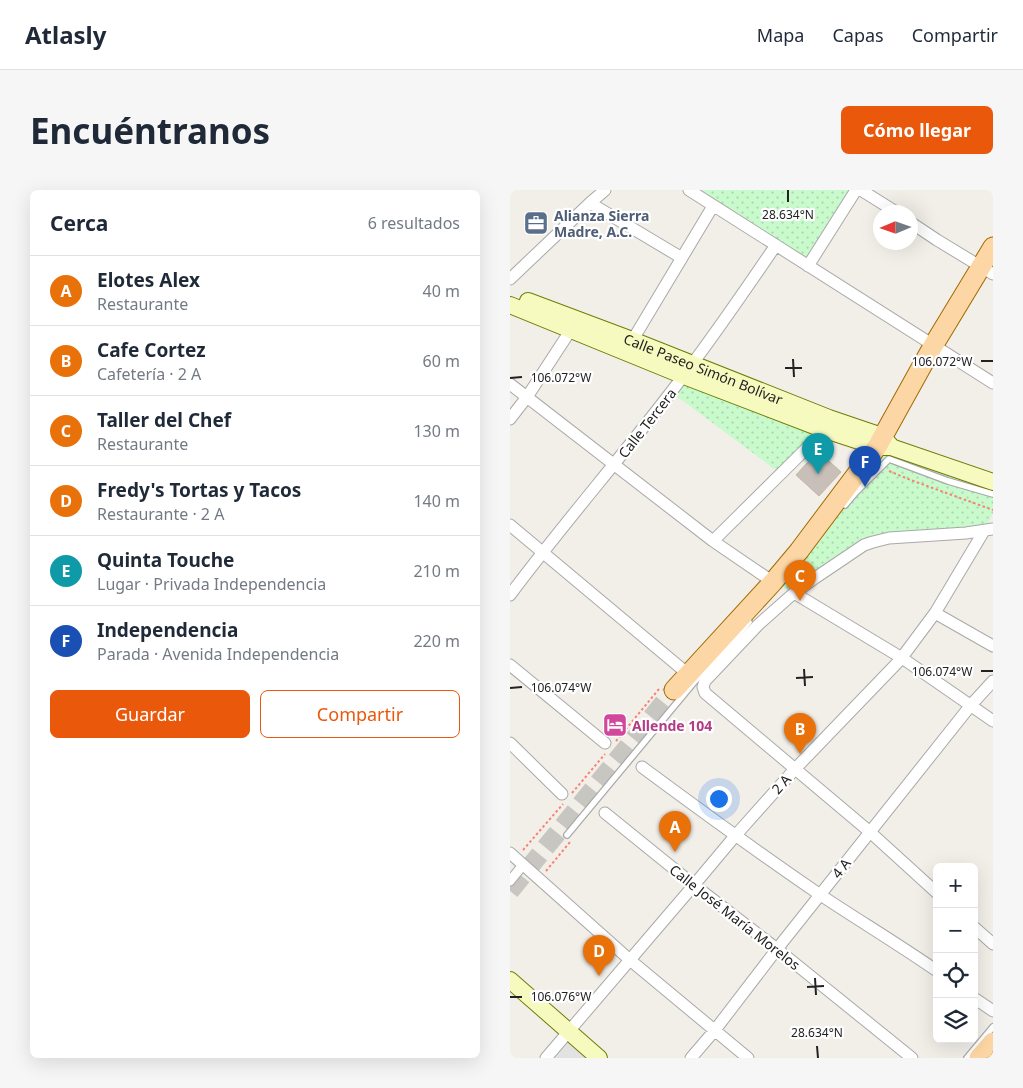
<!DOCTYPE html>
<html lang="es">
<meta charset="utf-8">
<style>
:root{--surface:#fff;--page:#f6f6f7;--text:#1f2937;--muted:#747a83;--line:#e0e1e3;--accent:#ea580c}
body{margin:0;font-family:"Noto Sans",sans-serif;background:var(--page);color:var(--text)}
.controls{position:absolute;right:15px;bottom:15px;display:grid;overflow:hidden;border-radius:8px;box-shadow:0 5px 20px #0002}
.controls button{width:45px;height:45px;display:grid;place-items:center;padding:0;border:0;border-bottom:1px solid var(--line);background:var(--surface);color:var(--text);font:25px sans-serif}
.compass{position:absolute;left:363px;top:15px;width:45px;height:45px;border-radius:50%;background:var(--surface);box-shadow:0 5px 20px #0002;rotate:268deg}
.you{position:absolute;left:208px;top:608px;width:18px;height:18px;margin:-12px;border:4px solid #fff;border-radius:50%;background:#1a73e8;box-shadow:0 0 0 8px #1a73e833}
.badge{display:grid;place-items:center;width:32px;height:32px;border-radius:50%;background:var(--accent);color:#fff;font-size:16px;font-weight:700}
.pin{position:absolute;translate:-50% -41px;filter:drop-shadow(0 1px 2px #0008)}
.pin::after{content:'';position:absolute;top:26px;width:18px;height:15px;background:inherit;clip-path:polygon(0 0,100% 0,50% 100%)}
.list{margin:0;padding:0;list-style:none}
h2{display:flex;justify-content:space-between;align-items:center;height:65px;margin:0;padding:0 20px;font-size:21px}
h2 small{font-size:16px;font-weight:400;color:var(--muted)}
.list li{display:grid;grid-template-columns:32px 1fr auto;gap:15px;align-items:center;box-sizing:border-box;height:70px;padding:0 20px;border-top:1px solid var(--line)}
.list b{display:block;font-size:19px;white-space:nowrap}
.list p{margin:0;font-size:16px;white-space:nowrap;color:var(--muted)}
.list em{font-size:16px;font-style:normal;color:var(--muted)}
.actions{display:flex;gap:10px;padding:15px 20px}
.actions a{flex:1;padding:11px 0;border:1px solid var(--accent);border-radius:8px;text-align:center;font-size:18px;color:var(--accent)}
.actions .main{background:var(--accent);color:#fff}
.icon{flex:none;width:28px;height:28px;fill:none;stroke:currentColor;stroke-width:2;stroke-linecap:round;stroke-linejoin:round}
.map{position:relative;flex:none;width:483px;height:868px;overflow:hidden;border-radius:8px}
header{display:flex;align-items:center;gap:30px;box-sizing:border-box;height:70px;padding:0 25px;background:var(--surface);border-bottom:1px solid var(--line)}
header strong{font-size:24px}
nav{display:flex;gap:28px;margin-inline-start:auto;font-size:18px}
.intro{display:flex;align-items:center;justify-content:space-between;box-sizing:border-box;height:120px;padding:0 30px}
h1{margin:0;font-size:35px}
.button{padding:12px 22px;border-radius:8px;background:var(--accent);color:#fff;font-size:18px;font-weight:700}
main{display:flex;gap:30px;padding:0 30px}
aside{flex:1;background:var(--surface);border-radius:8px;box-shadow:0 5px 20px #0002}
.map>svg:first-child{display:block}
.park{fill:url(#park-dots)}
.parking{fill:#e2e2e2}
.building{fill:#c7bfb8;stroke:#c4b6ab}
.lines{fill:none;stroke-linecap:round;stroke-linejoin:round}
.primary-tunnel{stroke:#c8c6c1;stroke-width:19;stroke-dasharray:19 9;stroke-linecap:butt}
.service-casing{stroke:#a9a9a9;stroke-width:8}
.pedestrian-casing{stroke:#a9a9a9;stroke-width:11}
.minor-casing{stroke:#a9a9a9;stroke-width:13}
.secondary-casing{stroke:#707d05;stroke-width:18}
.primary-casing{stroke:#a06b00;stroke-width:21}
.path{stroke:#fa8072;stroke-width:2;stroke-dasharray:2.5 2.5;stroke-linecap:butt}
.service{stroke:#fff;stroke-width:5.5}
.pedestrian{stroke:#fff;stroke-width:9}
.minor{stroke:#fff;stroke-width:11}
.secondary{stroke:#f7fabf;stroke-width:16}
.primary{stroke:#fcd6a4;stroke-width:19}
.ticks{fill:none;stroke:#222;stroke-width:2}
.labels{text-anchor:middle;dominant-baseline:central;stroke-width:4.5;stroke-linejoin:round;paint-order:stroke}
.service-label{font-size:14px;font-weight:bold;fill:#4e5e75;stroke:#fff;text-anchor:start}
.street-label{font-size:14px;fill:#222;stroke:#fff}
.hotel-label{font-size:14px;font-weight:bold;fill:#b23c85;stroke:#fff;text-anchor:start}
.ticks-label{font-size:12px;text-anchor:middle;fill:#222;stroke:#fff;stroke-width:4.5;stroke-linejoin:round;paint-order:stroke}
</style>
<header>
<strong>Atlasly</strong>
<nav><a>Mapa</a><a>Capas</a><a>Compartir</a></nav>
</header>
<div class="intro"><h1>Encuéntranos</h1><a class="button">Cómo llegar</a></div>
<main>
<aside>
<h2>Cerca<small>6 resultados</small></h2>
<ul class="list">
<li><span class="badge" style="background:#e8710a">A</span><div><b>Elotes Alex</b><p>Restaurante</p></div><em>40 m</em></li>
<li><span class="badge" style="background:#e8710a">B</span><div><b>Cafe Cortez</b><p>Cafetería · 2 A</p></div><em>60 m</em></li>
<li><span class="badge" style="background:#e8710a">C</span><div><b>Taller del Chef</b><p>Restaurante</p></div><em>130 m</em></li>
<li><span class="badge" style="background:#e8710a">D</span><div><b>Fredy's Tortas y Tacos</b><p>Restaurante · 2 A</p></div><em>140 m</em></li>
<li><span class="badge" style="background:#0f9aa8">E</span><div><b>Quinta Touche</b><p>Lugar · Privada Independencia</p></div><em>210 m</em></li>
<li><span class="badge" style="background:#1a4fb4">F</span><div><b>Independencia</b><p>Parada · Avenida Independencia</p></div><em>220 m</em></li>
</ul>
<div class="actions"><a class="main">Guardar</a><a>Compartir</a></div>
</aside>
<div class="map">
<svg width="483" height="868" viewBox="0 0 483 868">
<defs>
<pattern id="park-dots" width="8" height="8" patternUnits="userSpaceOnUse" patternTransform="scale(1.25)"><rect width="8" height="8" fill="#c8facc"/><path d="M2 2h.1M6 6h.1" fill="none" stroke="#acd6af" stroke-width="1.8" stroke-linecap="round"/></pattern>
</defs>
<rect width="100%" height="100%" fill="#f2efe9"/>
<path class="park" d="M179,0H347L298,76Z
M174,186L315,240L271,284L161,202Z
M367,257L483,292V323L474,341L365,351L284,403L263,392Z"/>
<path class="parking" d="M58,849L77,868H42Z"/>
<path class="building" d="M308,261L331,282L309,306L286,285Z"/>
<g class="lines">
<path class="primary-tunnel" d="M0,701L164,500"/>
<defs>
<path id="service" d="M335,315L346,302L379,269L438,291L483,304
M57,645L185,491L212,464L239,432
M457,868L483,837"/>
<path id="pedestrian" d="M0,691L13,675"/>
<path id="minor" d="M179,0L483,193
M351,0L386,22
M80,13L172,68
M400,32L427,50L483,84
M298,76L346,0
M0,89L80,13L95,0
M119,156L203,16
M0,194L203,351L263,392
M0,229L17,207L64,135
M0,335L178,484
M203,351L315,240
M284,403L392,468L483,531
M0,405C56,330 118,260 174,185C206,143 236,99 266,55
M425,423L483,456
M0,475L95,553
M0,553L52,604
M132,577C190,620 249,663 309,704C348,730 388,754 427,781
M95,623L184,695L267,759L402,868
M0,663L120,770L238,868
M427,703L360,642L195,503L193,497L195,491L248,435L284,403L305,388L354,355L363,352L379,348L456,343L483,339
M464,737L483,754
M464,808L483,821
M36,868L184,695L225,646L285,579L390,470L425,423L474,341
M181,868L205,840L267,759L461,515L483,491"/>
<g id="secondary">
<path id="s1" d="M18,111L122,150L319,228L372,246L380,255"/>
<path d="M0,115L174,186L315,240L367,257H381L483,292"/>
<path d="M0,790L89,868"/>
</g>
<path id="primary" d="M164,500L263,392L289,361L367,257L423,156L483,57
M469,868L483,852"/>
</defs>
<use href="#service" class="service-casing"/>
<use href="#pedestrian" class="pedestrian-casing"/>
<use href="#minor" class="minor-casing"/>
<use href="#secondary" class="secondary-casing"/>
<use href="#primary" class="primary-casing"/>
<path class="path" d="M379,281L398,289L483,320
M106,551L149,499
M62,603L95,564
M13,660L53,614
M36,681L60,652"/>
<use href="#service" class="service"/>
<use href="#pedestrian" class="pedestrian"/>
<use href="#minor" class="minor"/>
<use href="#secondary" class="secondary"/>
<use href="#primary" class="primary"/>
</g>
<path class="ticks" d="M278,0V12M283,169L284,187M471,171H483M275,178H292M0,188L12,187M294,479L295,496M471,481H483M286,488L303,487M0,498L12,497M305,788L306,805M297,797L314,796M0,807H12M307,856L308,868"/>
<defs>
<symbol id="office-square" viewBox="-11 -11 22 22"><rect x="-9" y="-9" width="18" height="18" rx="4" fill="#5c6f8a" stroke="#fff"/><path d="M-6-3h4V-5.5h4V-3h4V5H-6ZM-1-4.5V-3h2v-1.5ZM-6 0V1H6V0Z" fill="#fff"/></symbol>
<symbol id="hotel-square" viewBox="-11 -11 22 22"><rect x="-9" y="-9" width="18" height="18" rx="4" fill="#d1479c" stroke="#fff"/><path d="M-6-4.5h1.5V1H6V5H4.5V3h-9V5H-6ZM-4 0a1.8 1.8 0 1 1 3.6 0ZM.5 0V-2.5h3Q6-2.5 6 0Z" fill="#fff"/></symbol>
</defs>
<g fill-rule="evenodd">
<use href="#office-square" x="12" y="19" width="28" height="28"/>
<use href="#hotel-square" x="91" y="521" width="28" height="28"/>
</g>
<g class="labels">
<g class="service-label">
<text x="44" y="25">Alianza Sierra<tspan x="44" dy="16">Madre, A.C.</tspan></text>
</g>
<g class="street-label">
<text stroke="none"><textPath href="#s1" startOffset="188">Calle Paseo Simón Bolívar</textPath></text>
<text transform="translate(137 233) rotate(-52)">Calle Tercera</text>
<text transform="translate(271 594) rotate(-48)">2 A</text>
<text transform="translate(331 678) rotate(-51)">4 A</text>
<text transform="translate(225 727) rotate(38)">Calle José María Morelos</text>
</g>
<g class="hotel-label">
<text x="122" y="535">Allende 104</text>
</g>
</g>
<g class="ticks-label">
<text x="278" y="29">28.634°N</text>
<text x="432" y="176">106.072°W</text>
<text x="51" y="192">106.072°W</text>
<text x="432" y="486">106.074°W</text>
<text x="51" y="502">106.074°W</text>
<text x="51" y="811">106.076°W</text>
<text x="307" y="847">28.634°N</text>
</g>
</svg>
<div class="controls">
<button>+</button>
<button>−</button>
<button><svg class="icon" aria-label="locate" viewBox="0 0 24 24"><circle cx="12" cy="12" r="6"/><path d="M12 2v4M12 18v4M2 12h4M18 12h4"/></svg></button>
<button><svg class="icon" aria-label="layers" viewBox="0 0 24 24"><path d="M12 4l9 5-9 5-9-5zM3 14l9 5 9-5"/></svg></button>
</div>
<svg class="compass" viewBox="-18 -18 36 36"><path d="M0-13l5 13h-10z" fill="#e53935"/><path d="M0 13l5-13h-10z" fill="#747a83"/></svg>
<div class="you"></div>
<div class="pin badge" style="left:165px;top:662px;background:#e8710a">A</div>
<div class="pin badge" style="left:290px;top:564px;background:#e8710a">B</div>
<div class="pin badge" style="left:290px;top:411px;background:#e8710a">C</div>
<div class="pin badge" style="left:89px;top:786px;background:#e8710a">D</div>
<div class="pin badge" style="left:308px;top:284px;background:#0f9aa8">E</div>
<div class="pin badge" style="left:355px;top:297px;background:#1a4fb4">F</div>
</div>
</main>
